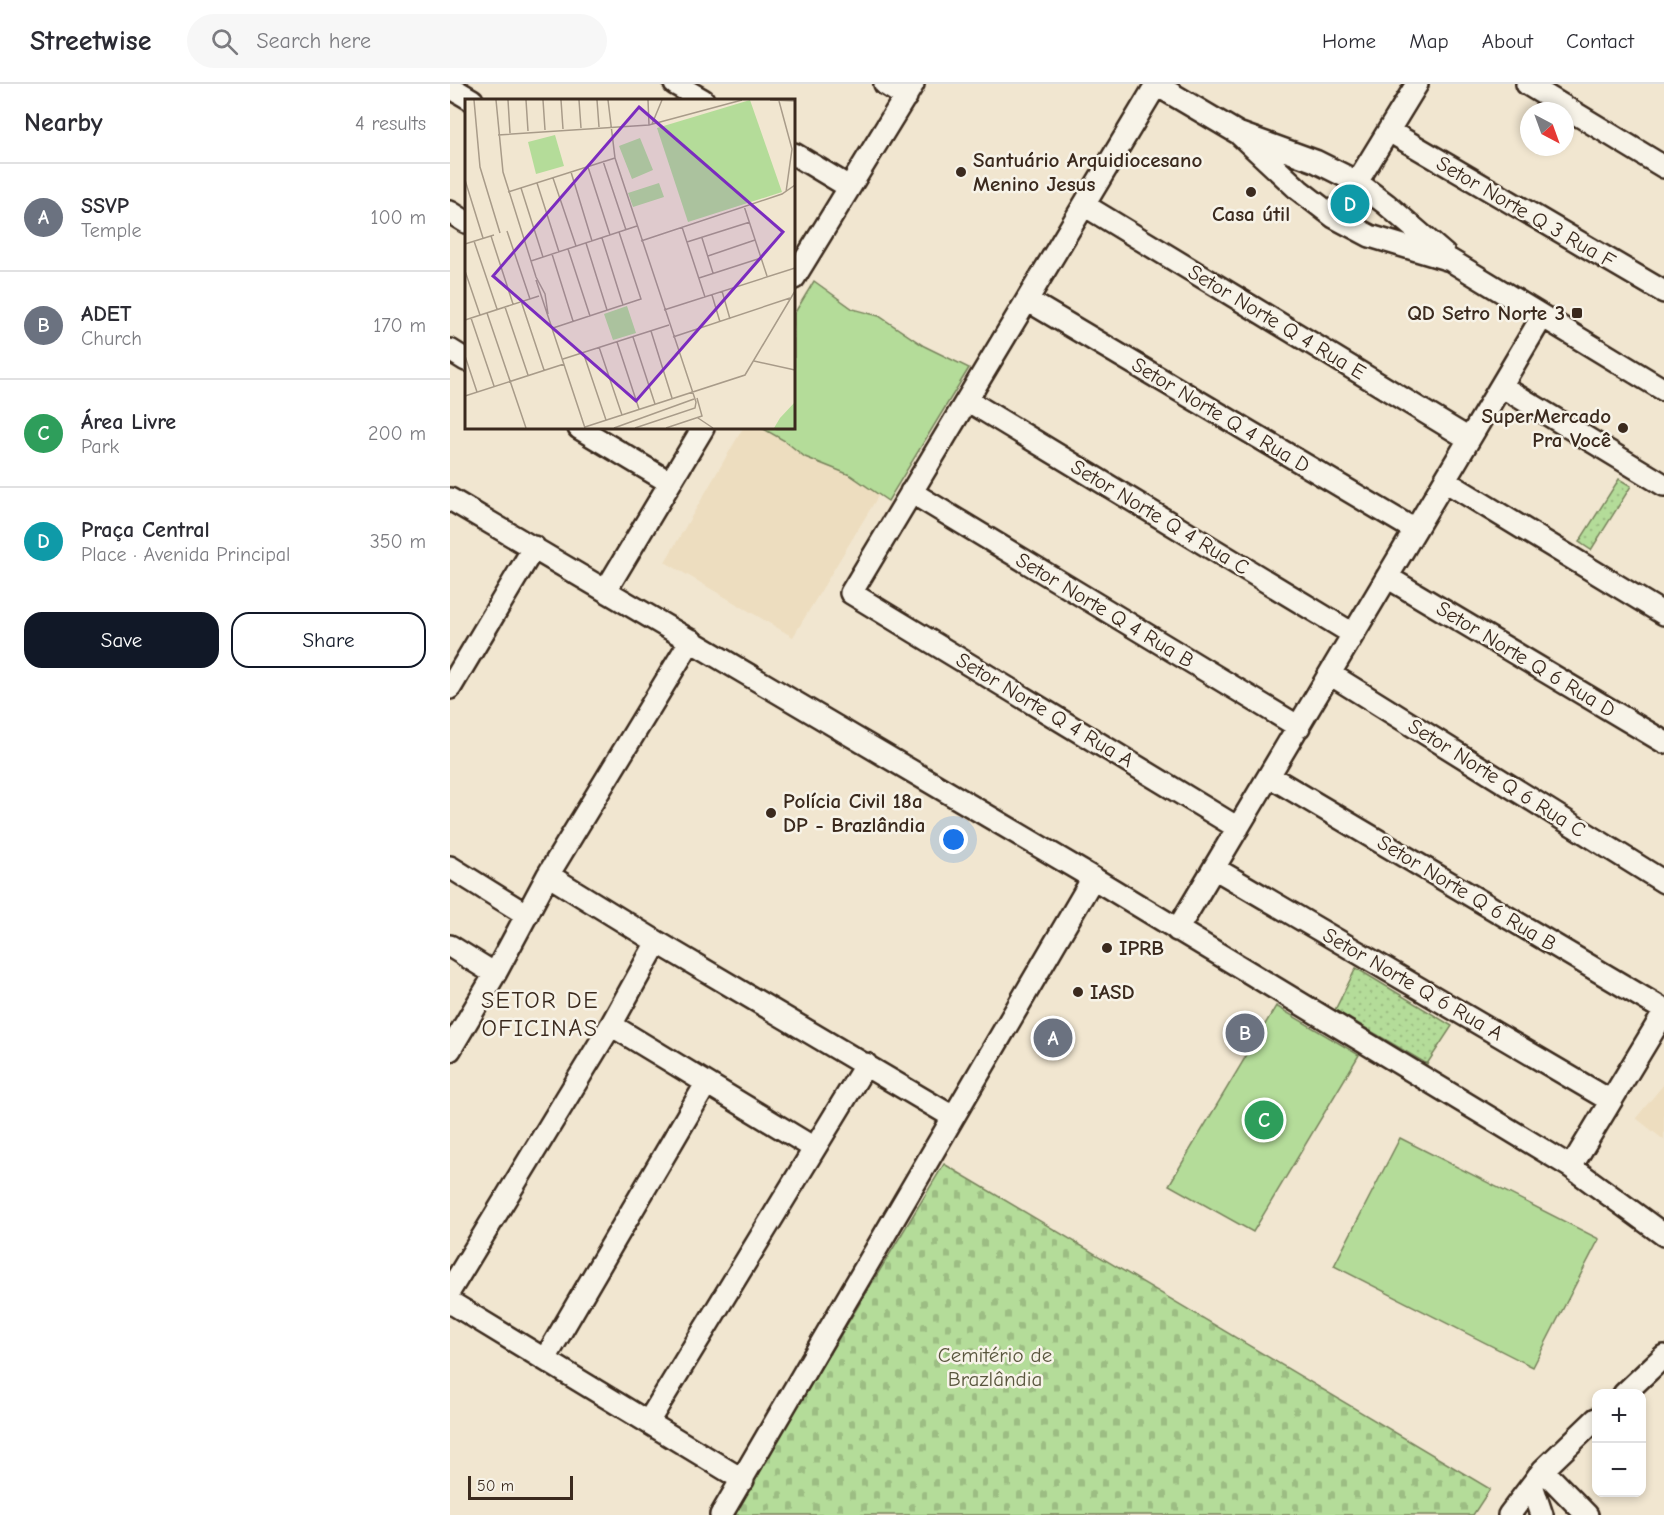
<!DOCTYPE html>
<meta charset="utf-8">
<style>
:root{--surface:#fff;--page:#f7f7f7;--text:#2b2b33;--muted:#7c7c81;--line:#e1e1e2;--accent:#111827}
body{margin:0;font-family:"Comic Neue",sans-serif;background:var(--page);color:var(--text)}
.controls{position:absolute;right:18px;bottom:18px;display:grid;overflow:hidden;border-radius:12px;box-shadow:0 3px 9px #0003}
.controls button{width:54px;height:54px;display:grid;place-items:center;padding:0;border:0;border-bottom:2px solid var(--line);background:var(--surface);color:var(--text);font:30px sans-serif}
.compass{position:absolute;left:1070px;top:18px;width:54px;height:54px;border-radius:50%;background:var(--surface);box-shadow:0 3px 9px #0003;rotate:139deg}
.scale{position:absolute;left:18px;bottom:15px;width:105px;box-sizing:border-box;padding-left:6px;border:3px solid #3b2a1e;border-top:0;font-size:16px;line-height:21px;white-space:nowrap;color:#3b2a1e;-webkit-text-stroke:4px #f7f3e8;paint-order:stroke}
.you{position:absolute;left:504px;top:756px;width:21px;height:21px;margin:-15px;border:4px solid #fff;border-radius:50%;background:#1a73e8;box-shadow:0 0 0 9px #1a73e833}
.badge{display:grid;place-items:center;width:39px;height:39px;border-radius:50%;background:var(--accent);color:#fff;font-size:20px;font-weight:700}
.pin{position:absolute;translate:-50% -50%;border:3px solid #fff;box-shadow:0 2px 6px #0006}
.list{margin:0;padding:0;list-style:none}
h2{display:flex;justify-content:space-between;align-items:center;height:78px;margin:0;padding:0 24px;font-size:26px}
h2 small{font-size:20px;font-weight:400;color:var(--muted)}
.list li{display:grid;grid-template-columns:39px 1fr auto;gap:18px;align-items:center;box-sizing:border-box;height:108px;padding:0 24px;border-top:2px solid var(--line)}
.list b{display:block;font-size:22px;white-space:nowrap}
.list p{margin:0;font-size:20px;white-space:nowrap;color:var(--muted)}
.list em{font-size:20px;font-style:normal;color:var(--muted)}
.actions{display:flex;gap:12px;padding:18px 24px}
.actions a{flex:1;padding:14px 0;border:2px solid var(--accent);border-radius:18px;text-align:center;font-size:21px;color:var(--accent)}
.actions .main{background:var(--accent);color:#fff}
.icon{flex:none;width:33px;height:33px;fill:none;stroke:currentColor;stroke-width:2;stroke-linecap:round;stroke-linejoin:round}
.map{position:relative;flex:none;width:1214px;height:1431px;overflow:hidden}
header{display:flex;align-items:center;gap:36px;box-sizing:border-box;height:84px;padding:0 30px;background:var(--surface);border-bottom:2px solid var(--line)}
header strong{font-size:28px}
nav{display:flex;gap:33px;margin-inline-start:auto;font-size:21px}
.search{width:420px;height:54px;background:var(--page);display:flex;align-items:center;gap:15px;box-sizing:border-box;padding:0 21px;border-radius:33px;color:var(--muted);font-size:22px}
main{display:flex}
aside{flex:1;background:var(--surface)}
.map>svg:first-child{display:block}
.built{fill:#edddbf}
.grass{fill:url(#grass-dots);stroke:#78835c;stroke-width:1.5}
.cemetery{fill:url(#cemetery-stones);stroke:#78835c;stroke-width:1.5}
.green{fill:#b4dc99;stroke:#78835c;stroke-width:1.5}
.lines{fill:none;stroke-linecap:round;stroke-linejoin:round}
.minor-casing{stroke:#3b2a1e;stroke-width:26}
.minor{stroke:#f7f3e8;stroke-width:21}
.poi-dot{fill:#3b2a1e;stroke:#f7f3e8;stroke-width:2}
.labels{text-anchor:middle;dominant-baseline:central;stroke-width:5;stroke-linejoin:round;paint-order:stroke}
.poi-label{font-size:21px;font-weight:bold;fill:#3b2a1e;stroke:#f7f3e8;text-anchor:start}
.street-label{font-size:21px;fill:#3b2a1e;stroke:#f7f3e8}
.park-label{font-size:21px;fill:#59563d;stroke:#f7f3e8}
.quarter-label{font-size:24px;letter-spacing:1.5px;fill:#3b2a1e;stroke:#f7f3e8}
.inset-road{fill:none;stroke:#a89b89;stroke-width:1.5}
.view{fill:#7b2cbf;fill-opacity:0.15;stroke:#7b2cbf;stroke-width:3}
.inset-edge{fill:none;stroke:#3b2a1e;stroke-width:3}
</style>
<header>
<strong>Streetwise</strong>
<div class="search"><svg class="icon" aria-label="search" viewBox="0 0 24 24"><circle cx="10" cy="10" r="6"/><path d="M15 15l6 6"/></svg>Search here</div>
<nav><a>Home</a><a>Map</a><a>About</a><a>Contact</a></nav>
</header>
<main>
<aside>
<h2>Nearby<small>4 results</small></h2>
<ul class="list">
<li><span class="badge" style="background:#6b7280">A</span><div><b>SSVP</b><p>Temple</p></div><em>100 m</em></li>
<li><span class="badge" style="background:#6b7280">B</span><div><b>ADET</b><p>Church</p></div><em>170 m</em></li>
<li><span class="badge" style="background:#2e9e5b">C</span><div><b>Área Livre</b><p>Park</p></div><em>200 m</em></li>
<li><span class="badge" style="background:#0f9aa8">D</span><div><b>Praça Central</b><p>Place · Avenida Principal</p></div><em>350 m</em></li>
</ul>
<div class="actions"><a class="main">Save</a><a>Share</a></div>
</aside>
<div class="map">
<svg width="1214" height="1431" viewBox="0 0 1214 1431">
<defs>
<pattern id="grass-dots" width="8" height="8" patternUnits="userSpaceOnUse" patternTransform="scale(1.5)"><rect width="8" height="8" fill="#b4dc99"/><path d="M2 2h.1M6 6h.1" fill="none" stroke="#9cbd83" stroke-width="1.8" stroke-linecap="round"/></pattern>
<pattern id="cemetery-stones" width="16" height="16" patternUnits="userSpaceOnUse" patternTransform="scale(1.5)"><rect width="16" height="16" fill="#b4dc99"/><path d="M2 7V4a2 2 0 0 1 4 0v3zM10 15v-3a2 2 0 0 1 4 0v3z" fill="#9cbd83"/></pattern>
</defs>
<rect width="100%" height="100%" fill="#f1e6d0"/>
<filter id="ink" filterUnits="userSpaceOnUse"><feTurbulence type="fractalNoise" baseFrequency=".0167" numOctaves="2"/><feDisplacementMap in="SourceGraphic" scale="12" xChannelSelector="R" yChannelSelector="G"/><feConvolveMatrix kernelMatrix="1 2 1 2 8 2 1 2 1" color-interpolation-filters="sRGB"/></filter>
<g filter="url(#ink)">
<path class="built" d="M293,344H319L430,409L343,553L215,478Z
M1214,1000V1056L1186,1034Z"/>
<path class="grass" d="M1169,395L1181,402L1141,466L1129,458Z
M906,884L1002,942L977,980L885,926Z"/>
<path class="cemetery" d="M494,1080L1040,1405L1023,1431H282Z"/>
<path class="green" d="M364,197L403,225L429,232L474,262L519,284L438,417L400,391L355,373L335,357L312,344H344V230Z
M826,922L909,971L803,1148L719,1101Z
M950,1054L1149,1155L1083,1283L884,1182Z"/>
<g class="lines">
<defs>
<path id="minor" d="M225,0L253,16
M435,0L456,13
M705,0L788,49L865,77L907,98L936,120L995,171
M1077,0L1214,83
M706,1L401,509L788,744
M0,3L22,16
M939,47L1214,208
M788,49L849,106L884,133L920,152L1000,176L1214,306
M344,70L399,103
M907,98L967,0
M634,121L1019,355
M0,128L16,138
M344,194L463,0
M577,216L965,446
M0,266L16,276
M1051,302L1214,401
M517,316L903,550
M129,344L219,398
M995,397L1214,530
M461,408L849,643
M0,415L643,794L1121,1083L1214,1151
M937,493L1214,658
M156,506L253,344
M880,590L1214,798
M0,604L84,463
M819,692L1214,926
M0,783L77,831
M764,784L1161,1017
M98,791L207,858L503,1033
M727,846L1092,233
M0,862L45,890
M161,941L364,1064
M0,966L45,890L98,791L241,556
M1121,1083L1214,929
M0,1206L161,941L207,858
M0,1218L293,1396
M95,1275L256,1000
M1174,1310L1214,1272
M198,1338L416,980
M1093,1386L1137,1431
M1089,1391L1082,1401L1092,1431
M271,1431L643,794
M1059,1431L1093,1386L1146,1335"/>
</defs>
<use href="#minor" class="minor-casing"/>
<use href="#minor" class="minor"/>
</g>
</g>
<g class="poi-dot">
<circle cx="511" cy="88" r="6"/>
<circle cx="801" cy="108" r="6"/>
<rect x="1121" y="223" width="12" height="12" rx="3"/>
<circle cx="1173" cy="344" r="6"/>
<circle cx="321" cy="729" r="6"/>
<circle cx="657" cy="864" r="6"/>
<circle cx="628" cy="908" r="6"/>
</g>
<g class="labels">
<g class="poi-label">
<text x="523" y="76">Santuário Arquidiocesano<tspan x="523" dy="24">Menino Jesus</tspan></text>
<text x="801" y="130" text-anchor="middle">Casa útil</text>
<text x="1115" y="229" text-anchor="end">QD Setro Norte 3</text>
<text x="1161" y="332" text-anchor="end">SuperMercado<tspan x="1161" dy="24">Pra Você</tspan></text>
<text x="333" y="717">Polícia Civil 18a<tspan x="333" dy="24">DP - Brazlândia</tspan></text>
<text x="669" y="864">IPRB</text>
<text x="640" y="908">IASD</text>
</g>
<g class="street-label">
<text transform="translate(1076 128) rotate(30)">Setor Norte Q 3 Rua F</text>
<text transform="translate(827 238) rotate(31)">Setor Norte Q 4 Rua E</text>
<text transform="translate(771 331) rotate(31)">Setor Norte Q 4 Rua D</text>
<text transform="translate(710 433) rotate(31)">Setor Norte Q 4 Rua C</text>
<text transform="translate(655 526) rotate(31)">Setor Norte Q 4 Rua B</text>
<text transform="translate(1076 575) rotate(31)">Setor Norte Q 6 Rua D</text>
<text transform="translate(595 626) rotate(31)">Setor Norte Q 4 Rua A</text>
<text transform="translate(1047 694) rotate(32)">Setor Norte Q 6 Rua C</text>
<text transform="translate(1017 809) rotate(31)">Setor Norte Q 6 Rua B</text>
<text transform="translate(963 900) rotate(30)">Setor Norte Q 6 Rua A</text>
</g>
<g class="park-label">
<text x="545" y="1271">Cemitério de<tspan x="545" dy="24">Brazlândia</tspan></text>
</g>
<g class="quarter-label">
<text x="90" y="916">SETOR DE<tspan x="90" dy="28">OFICINAS</tspan></text>
</g>
</g>
<g transform="translate(15 15)">
<rect width="330" height="330" fill="#f1e6d0"/>
<path d="M330,303V329H309L315,319Z" fill="#b4dc99"/>
<path d="M285,1L317,93L223,123L192,29Z" fill="#b4dc99"/>
<path d="M90,36L99,67L71,75L63,43ZM175,39L188,71L167,80L154,47ZM194,84L199,98L168,108L163,94ZM162,207L171,234L148,241L139,215Z" fill="#b4dc99"/>
<path class="inset-road" d="M9,1L15,68L35,134M31,1L38,73L71,178L80,195L83,215M43,1L45,34M61,1L63,32M78,1L80,31M96,1L98,30M114,1L116,29M132,1L134,28M143,1L150,59L231,303L230,309L170,329M183,1L184,26M305,1L330,2M314,2L327,50L321,93M187,25L197,1M33,36L184,26L277,1M138,62L161,131M123,68L145,136M106,73L127,142M88,79L111,147M0,81L18,139M72,84L94,153M56,89L78,158M43,93L150,59M279,107L302,177M217,128L240,198M42,132L65,200M26,137L48,205M137,139L158,206M237,139L248,174M9,142L32,210M176,142L317,95L330,86M222,143L285,123M121,144L142,211M0,145L29,136M103,150L125,217M87,155L108,222M243,157L290,141M66,162L172,127M0,172L15,216M234,179L296,159M71,181L120,329M257,192L265,220M247,196L255,223M56,202L79,271M40,208L63,276M199,211L330,169M22,214L61,329M6,219L29,287M0,221L74,197M88,229L176,200L154,133M186,232L207,299M168,238L190,305M208,238L325,199M152,243L174,310M134,248L157,316M118,253L141,321M0,257L12,293M98,260L204,226M289,262L330,271M0,297L99,265M233,319L248,329M120,328L280,276L330,192M149,329L229,300M201,329L237,317L232,299"/>
<path class="view" d="M174,8L318,133L171,302L28,177Z"/>
<rect width="330" height="330" class="inset-edge"/>
</g>
</svg>
<div class="controls">
<button>+</button>
<button>−</button>
</div>
<svg class="compass" viewBox="-18 -18 36 36"><path d="M0-13l5 13h-10z" fill="#e53935"/><path d="M0 13l5-13h-10z" fill="#7c7c81"/></svg>
<div class="scale">50 m</div>
<div class="you"></div>
<div class="pin badge" style="left:603px;top:954px;background:#6b7280">A</div>
<div class="pin badge" style="left:795px;top:949px;background:#6b7280">B</div>
<div class="pin badge" style="left:814px;top:1036px;background:#2e9e5b">C</div>
<div class="pin badge" style="left:900px;top:120px;background:#0f9aa8">D</div>
</div>
</main>
